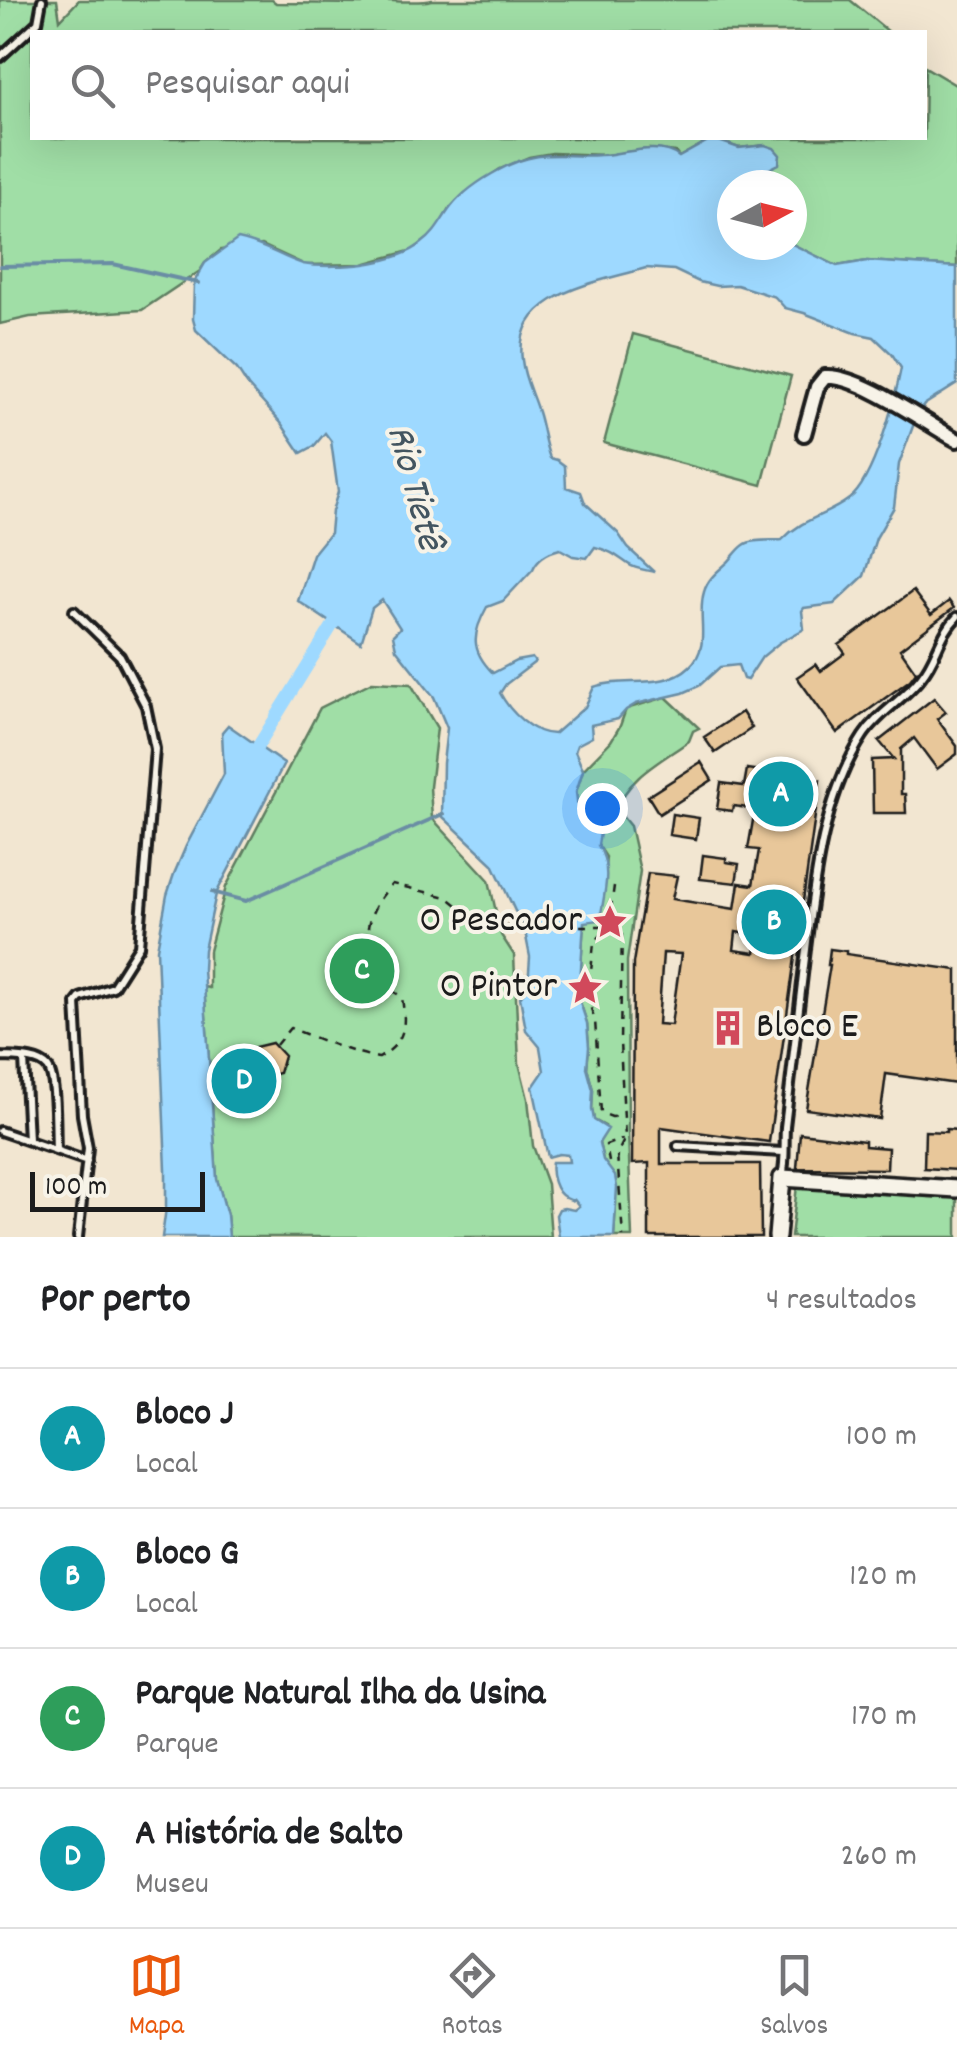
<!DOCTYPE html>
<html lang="pt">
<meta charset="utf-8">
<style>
:root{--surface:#fff;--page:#f6f6f6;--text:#202124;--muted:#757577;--line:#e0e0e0;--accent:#ea580c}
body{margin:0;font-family:Dekko,sans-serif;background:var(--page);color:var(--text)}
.compass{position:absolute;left:717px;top:170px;width:90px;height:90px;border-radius:50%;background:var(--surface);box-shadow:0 10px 40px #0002;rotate:83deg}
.scale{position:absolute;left:30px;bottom:25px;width:175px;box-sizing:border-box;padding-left:10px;border:5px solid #1c1c1c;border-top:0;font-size:28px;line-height:35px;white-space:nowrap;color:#1c1c1c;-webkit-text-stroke:8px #f7f3e8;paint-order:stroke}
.you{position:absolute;left:602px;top:808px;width:35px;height:35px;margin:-25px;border:8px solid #fff;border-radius:50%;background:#1a73e8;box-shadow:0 0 0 15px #1a73e833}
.badge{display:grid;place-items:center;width:65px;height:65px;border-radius:50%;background:var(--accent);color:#fff;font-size:32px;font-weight:700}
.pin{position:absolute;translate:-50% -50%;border:5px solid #fff;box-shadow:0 2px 10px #0006}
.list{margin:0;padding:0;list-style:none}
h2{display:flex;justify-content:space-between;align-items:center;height:130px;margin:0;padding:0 40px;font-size:42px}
h2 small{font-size:32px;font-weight:400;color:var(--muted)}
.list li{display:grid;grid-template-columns:65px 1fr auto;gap:30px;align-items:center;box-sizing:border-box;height:140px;padding:0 40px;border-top:2px solid var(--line)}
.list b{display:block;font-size:38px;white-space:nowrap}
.list p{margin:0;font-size:32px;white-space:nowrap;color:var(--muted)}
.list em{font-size:32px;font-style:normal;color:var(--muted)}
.icon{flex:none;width:55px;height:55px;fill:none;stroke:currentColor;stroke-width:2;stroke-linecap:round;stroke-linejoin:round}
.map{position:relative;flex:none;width:957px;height:1237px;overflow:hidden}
.search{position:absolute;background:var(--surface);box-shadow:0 10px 40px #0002;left:30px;right:30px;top:30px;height:110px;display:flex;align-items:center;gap:25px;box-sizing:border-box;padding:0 35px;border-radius:0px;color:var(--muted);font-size:38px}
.sheet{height:690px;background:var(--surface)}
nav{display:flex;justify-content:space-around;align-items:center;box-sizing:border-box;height:140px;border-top:2px solid var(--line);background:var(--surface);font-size:28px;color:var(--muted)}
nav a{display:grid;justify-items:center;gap:5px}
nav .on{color:var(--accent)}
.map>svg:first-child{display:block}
.green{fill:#a0dea6;stroke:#5e7d61;stroke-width:2.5}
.water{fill:#9ed9ff;stroke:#6a8da4;stroke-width:2.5;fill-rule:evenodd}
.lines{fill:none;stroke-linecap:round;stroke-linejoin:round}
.stream{stroke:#6a8da4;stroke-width:4}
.canal{stroke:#9ed9ff;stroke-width:12}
.building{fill:#e8c79a;stroke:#1c1c1c;stroke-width:2.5;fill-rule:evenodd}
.service-casing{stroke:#1c1c1c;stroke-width:14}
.minor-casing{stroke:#1c1c1c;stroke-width:20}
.tertiary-casing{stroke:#1c1c1c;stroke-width:22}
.path{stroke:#1c1c1c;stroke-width:2.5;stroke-dasharray:8 8;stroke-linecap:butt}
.service{stroke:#f7f3e8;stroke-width:6}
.minor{stroke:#f7f3e8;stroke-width:12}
.tertiary{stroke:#f7f3e8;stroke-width:15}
.path-bridge{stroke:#1c1c1c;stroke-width:2.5;stroke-dasharray:8 8;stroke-linecap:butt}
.labels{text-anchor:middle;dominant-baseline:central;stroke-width:8;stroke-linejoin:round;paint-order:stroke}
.poi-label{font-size:38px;fill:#1c1c1c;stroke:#f7f3e8;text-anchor:end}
.water-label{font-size:40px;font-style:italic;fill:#435560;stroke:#f7f3e8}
</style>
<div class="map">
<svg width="957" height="1237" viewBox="0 0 957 1237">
<rect width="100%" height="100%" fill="#f2e6d1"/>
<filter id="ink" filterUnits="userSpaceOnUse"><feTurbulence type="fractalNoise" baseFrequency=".01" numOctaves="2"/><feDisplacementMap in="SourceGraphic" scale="20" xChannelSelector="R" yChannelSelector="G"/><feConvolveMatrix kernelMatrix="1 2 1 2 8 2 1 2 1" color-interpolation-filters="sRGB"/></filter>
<g filter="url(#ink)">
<path class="green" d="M0,0H57L60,20L79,0H272L276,3L362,4L366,0C383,0 419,4 432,0H850L889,32H32V138H924L925,67L957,86V267L867,261L837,266L792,244V185H759L763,172L773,166L765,145L739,148L719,141H708L679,157L675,152L649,149L607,155L552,153L529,157L500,169L465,193L449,209L435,233L413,250L363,264L305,265L262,245L221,250L205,263L200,271L142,310L30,317L0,324Z
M633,334L791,376L762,485L604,443Z
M372,682L411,684L437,728L430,787L432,818L489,880L501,935L514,955L519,1063L528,1099L533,1146L547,1184L551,1237H229L227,1215L217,1179L204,987L209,988V951L226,887L320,708Z
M666,697L699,728L693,731L689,741C663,760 626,778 617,810L630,826L640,871L627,961L628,1131L632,1237H614L616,1203L610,1172L603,1160L599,1143L605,1126L594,1120L592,1109L593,1090L587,1068L589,1047L587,1023L579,999L584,921L600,919L606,857L598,845L591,818L578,810L576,792L583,770L611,741L620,726L626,709Z
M797,1186L957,1196V1237H791Z"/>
<path class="water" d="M708,141H719L739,148L765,145L774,148L780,155L779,164L763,172L759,185H732V245L792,244L837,266L867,261L957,267V384L924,405L916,418L899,464L894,507L876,538L864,576L834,604L804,608L802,611L804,629L779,643L762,657L747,680L743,679L738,665L720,667L699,686L683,693L636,704L626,710L618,719L591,725L592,737L577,745L575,751L583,770L576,792L578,809L591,818L602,821L598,845C613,868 604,894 600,920L584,922L579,999L587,1023L589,1047L587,1068L593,1090L592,1109L594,1120L608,1129L599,1143L603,1160L615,1176L617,1187L614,1237H559L556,1215L559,1209L564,1208L574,1210L579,1206C569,1193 580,1205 566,1198C554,1192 550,1173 552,1162H569L568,1155L559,1154L548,1157L533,1087L544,1071L540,1047L526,1030L520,997L528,986L530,957L523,921L515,911L493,864L442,816L443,763L447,728L434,697L396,649L393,635L400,628L382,600L372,608L361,643L298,601L313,554L330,533L332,511L338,492L331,441L325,433L314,446L301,453L281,423L248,386L237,369L196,330L193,319L194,282L205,263L238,239C264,244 280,257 303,264C317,267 350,266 364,264C383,261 408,255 422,243C436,233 441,220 451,207C463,192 482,179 499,170C543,145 568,160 612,154C633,151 662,143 679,157ZM646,268L674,270L699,282L717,286L737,285L775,297L785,308L804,313L855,333L874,337L892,354L901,368C895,399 874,481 849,499C827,516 804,517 782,540C771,541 752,539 744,545C738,549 733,557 728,562C718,571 708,578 704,592C696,617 712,645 690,666C664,691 624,676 594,687L585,707L554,734C532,734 510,712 500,693L506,684L535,662L532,658L516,661L493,673C470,650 472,634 487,607L503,601L533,569C538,557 548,552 560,549L573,556L587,558L595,547C611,551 615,555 628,564C635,569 646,570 654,572L628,548L618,533L585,503L581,492L566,487L565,466L557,460L550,458C544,443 543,427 538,412C533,395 524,379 522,360C513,292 597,283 646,268Z
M228,725L284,764L216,894L204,950L203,969L217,1179L227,1215L229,1237H162L166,1208V1170L157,949L167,895L174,874L186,846L224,774L222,732Z"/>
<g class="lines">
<path class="stream" d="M0,266L113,264L198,283
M212,892L246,901L443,814"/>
<path class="canal" d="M253,761L258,746L342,610"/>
</g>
<path class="building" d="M913,591L931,615L949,601L954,608L900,649L916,672L910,680L837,733L797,677L816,664L821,671L845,653L839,645Z
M934,698L946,712L937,719L957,746V754L937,769L914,738L901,749V794H905L906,813H873L872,760L894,759L879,741Z
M742,712L752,728L715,753L704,737Z
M701,762L712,780L659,814L648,796Z
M747,769L820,780L769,1142L661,1127V1164H760L761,1237H649V1163L632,1164L633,963L648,873L677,876L672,899L735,909L739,883L753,885L759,850L748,849L755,809L733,806L732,811L717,809L721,783L744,786ZM736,932L758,936L755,953L734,950ZM663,953L681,954L671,1025L658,1024Z
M672,814L699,818L696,839L669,835Z
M703,855L726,858V862L739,864L736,883L700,879Z
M830,949L846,951V954L957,970V1084L886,1074L880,1119L806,1109L830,965H828Z
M272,1043L284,1056L279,1073L261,1077L256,1094L239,1098L227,1085L232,1068L249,1064L255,1047Z
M946,1129L957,1130V1170L924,1168L925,1131L946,1132Z
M800,1133L865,1141V1146L888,1148L887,1169L797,1168Z"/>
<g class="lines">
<defs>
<path id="service" d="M0,57L38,22L42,0
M74,611L120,656L146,706L155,749L139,946L113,987L80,998L76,1003L82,1115L88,1148L78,1237
M0,1057C13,1058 38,1056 48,1068C57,1080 55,1133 56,1150
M24,1059L28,1140
M0,1131L87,1161
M678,1146L783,1152
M782,1177C786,1161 784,1143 785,1127C791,1073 798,1020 804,966C813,892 821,800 863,736C878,713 905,699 922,676C937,658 939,635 957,617"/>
<path id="minor" d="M804,434L817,387L825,377C858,374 926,423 957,440"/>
<path id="tertiary" d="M777,1237L782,1178L957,1189"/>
</defs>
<use href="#service" class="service-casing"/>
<use href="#minor" class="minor-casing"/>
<use href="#tertiary" class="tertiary-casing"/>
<path class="path" d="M614,886L610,915L602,934L594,943L588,1000L595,1020L601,1113L612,1117L622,1116
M613,926L622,927L620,1042L625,1138L617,1154L623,1237
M276,1045L290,1028C319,1039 348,1052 379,1058C406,1041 406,1027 402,997L373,978C363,938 363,916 392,884L447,897L484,926
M609,1162L606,1145L623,1139"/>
<use href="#service" class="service"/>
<use href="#minor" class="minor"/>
<use href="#tertiary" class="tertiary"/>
<path class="path-bridge" d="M484,926H613"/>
</g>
</g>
<defs>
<symbol id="sight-bare" viewBox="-9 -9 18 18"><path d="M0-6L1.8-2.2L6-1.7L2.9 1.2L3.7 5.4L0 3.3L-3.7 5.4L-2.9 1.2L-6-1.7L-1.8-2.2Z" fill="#d1495b" stroke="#f7f3e8" stroke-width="2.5" paint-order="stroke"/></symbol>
<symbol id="building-bare" viewBox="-9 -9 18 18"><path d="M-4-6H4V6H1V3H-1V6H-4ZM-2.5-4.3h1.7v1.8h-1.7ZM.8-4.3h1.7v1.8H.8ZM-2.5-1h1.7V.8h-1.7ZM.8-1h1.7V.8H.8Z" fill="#d1495b" stroke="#f7f3e8" stroke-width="2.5" paint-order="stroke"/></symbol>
</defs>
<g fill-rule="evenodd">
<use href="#sight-bare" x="585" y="897" width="50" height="50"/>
<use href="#sight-bare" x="560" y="963" width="50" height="50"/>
<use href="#building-bare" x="703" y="1003" width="50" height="50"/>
</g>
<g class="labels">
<g class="poi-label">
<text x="582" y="922">O Pescador</text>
<text x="557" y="988">O Pintor</text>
<text x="756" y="1028" text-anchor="start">Bloco E</text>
</g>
<g class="water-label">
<text transform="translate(412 488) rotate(75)">Rio Tietê</text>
</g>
</g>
</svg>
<svg class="compass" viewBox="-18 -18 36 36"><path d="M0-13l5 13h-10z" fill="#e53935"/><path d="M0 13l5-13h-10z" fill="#757577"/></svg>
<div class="scale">100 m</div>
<div class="you"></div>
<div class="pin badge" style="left:781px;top:794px;background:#0f9aa8">A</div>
<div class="pin badge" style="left:774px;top:922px;background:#0f9aa8">B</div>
<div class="pin badge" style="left:362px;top:971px;background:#2e9e5b">C</div>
<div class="pin badge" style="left:244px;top:1081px;background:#0f9aa8">D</div>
<div class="search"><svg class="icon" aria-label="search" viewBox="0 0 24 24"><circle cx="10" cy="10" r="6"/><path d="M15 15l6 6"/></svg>Pesquisar aqui</div>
</div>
<section class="sheet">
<h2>Por perto<small>4 resultados</small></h2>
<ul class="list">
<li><span class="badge" style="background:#0f9aa8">A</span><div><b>Bloco J</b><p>Local</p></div><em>100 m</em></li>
<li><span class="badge" style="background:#0f9aa8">B</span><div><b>Bloco G</b><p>Local</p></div><em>120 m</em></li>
<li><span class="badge" style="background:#2e9e5b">C</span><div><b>Parque Natural Ilha da Usina</b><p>Parque</p></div><em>170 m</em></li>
<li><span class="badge" style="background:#0f9aa8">D</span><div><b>A História de Salto</b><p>Museu</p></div><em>260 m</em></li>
</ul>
</section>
<nav>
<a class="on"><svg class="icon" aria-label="map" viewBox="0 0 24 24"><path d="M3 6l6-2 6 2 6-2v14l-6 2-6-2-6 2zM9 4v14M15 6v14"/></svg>Mapa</a>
<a><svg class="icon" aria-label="directions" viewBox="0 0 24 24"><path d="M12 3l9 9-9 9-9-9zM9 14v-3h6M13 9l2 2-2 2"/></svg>Rotas</a>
<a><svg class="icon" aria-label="saved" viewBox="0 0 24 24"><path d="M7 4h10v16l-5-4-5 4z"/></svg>Salvos</a>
</nav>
